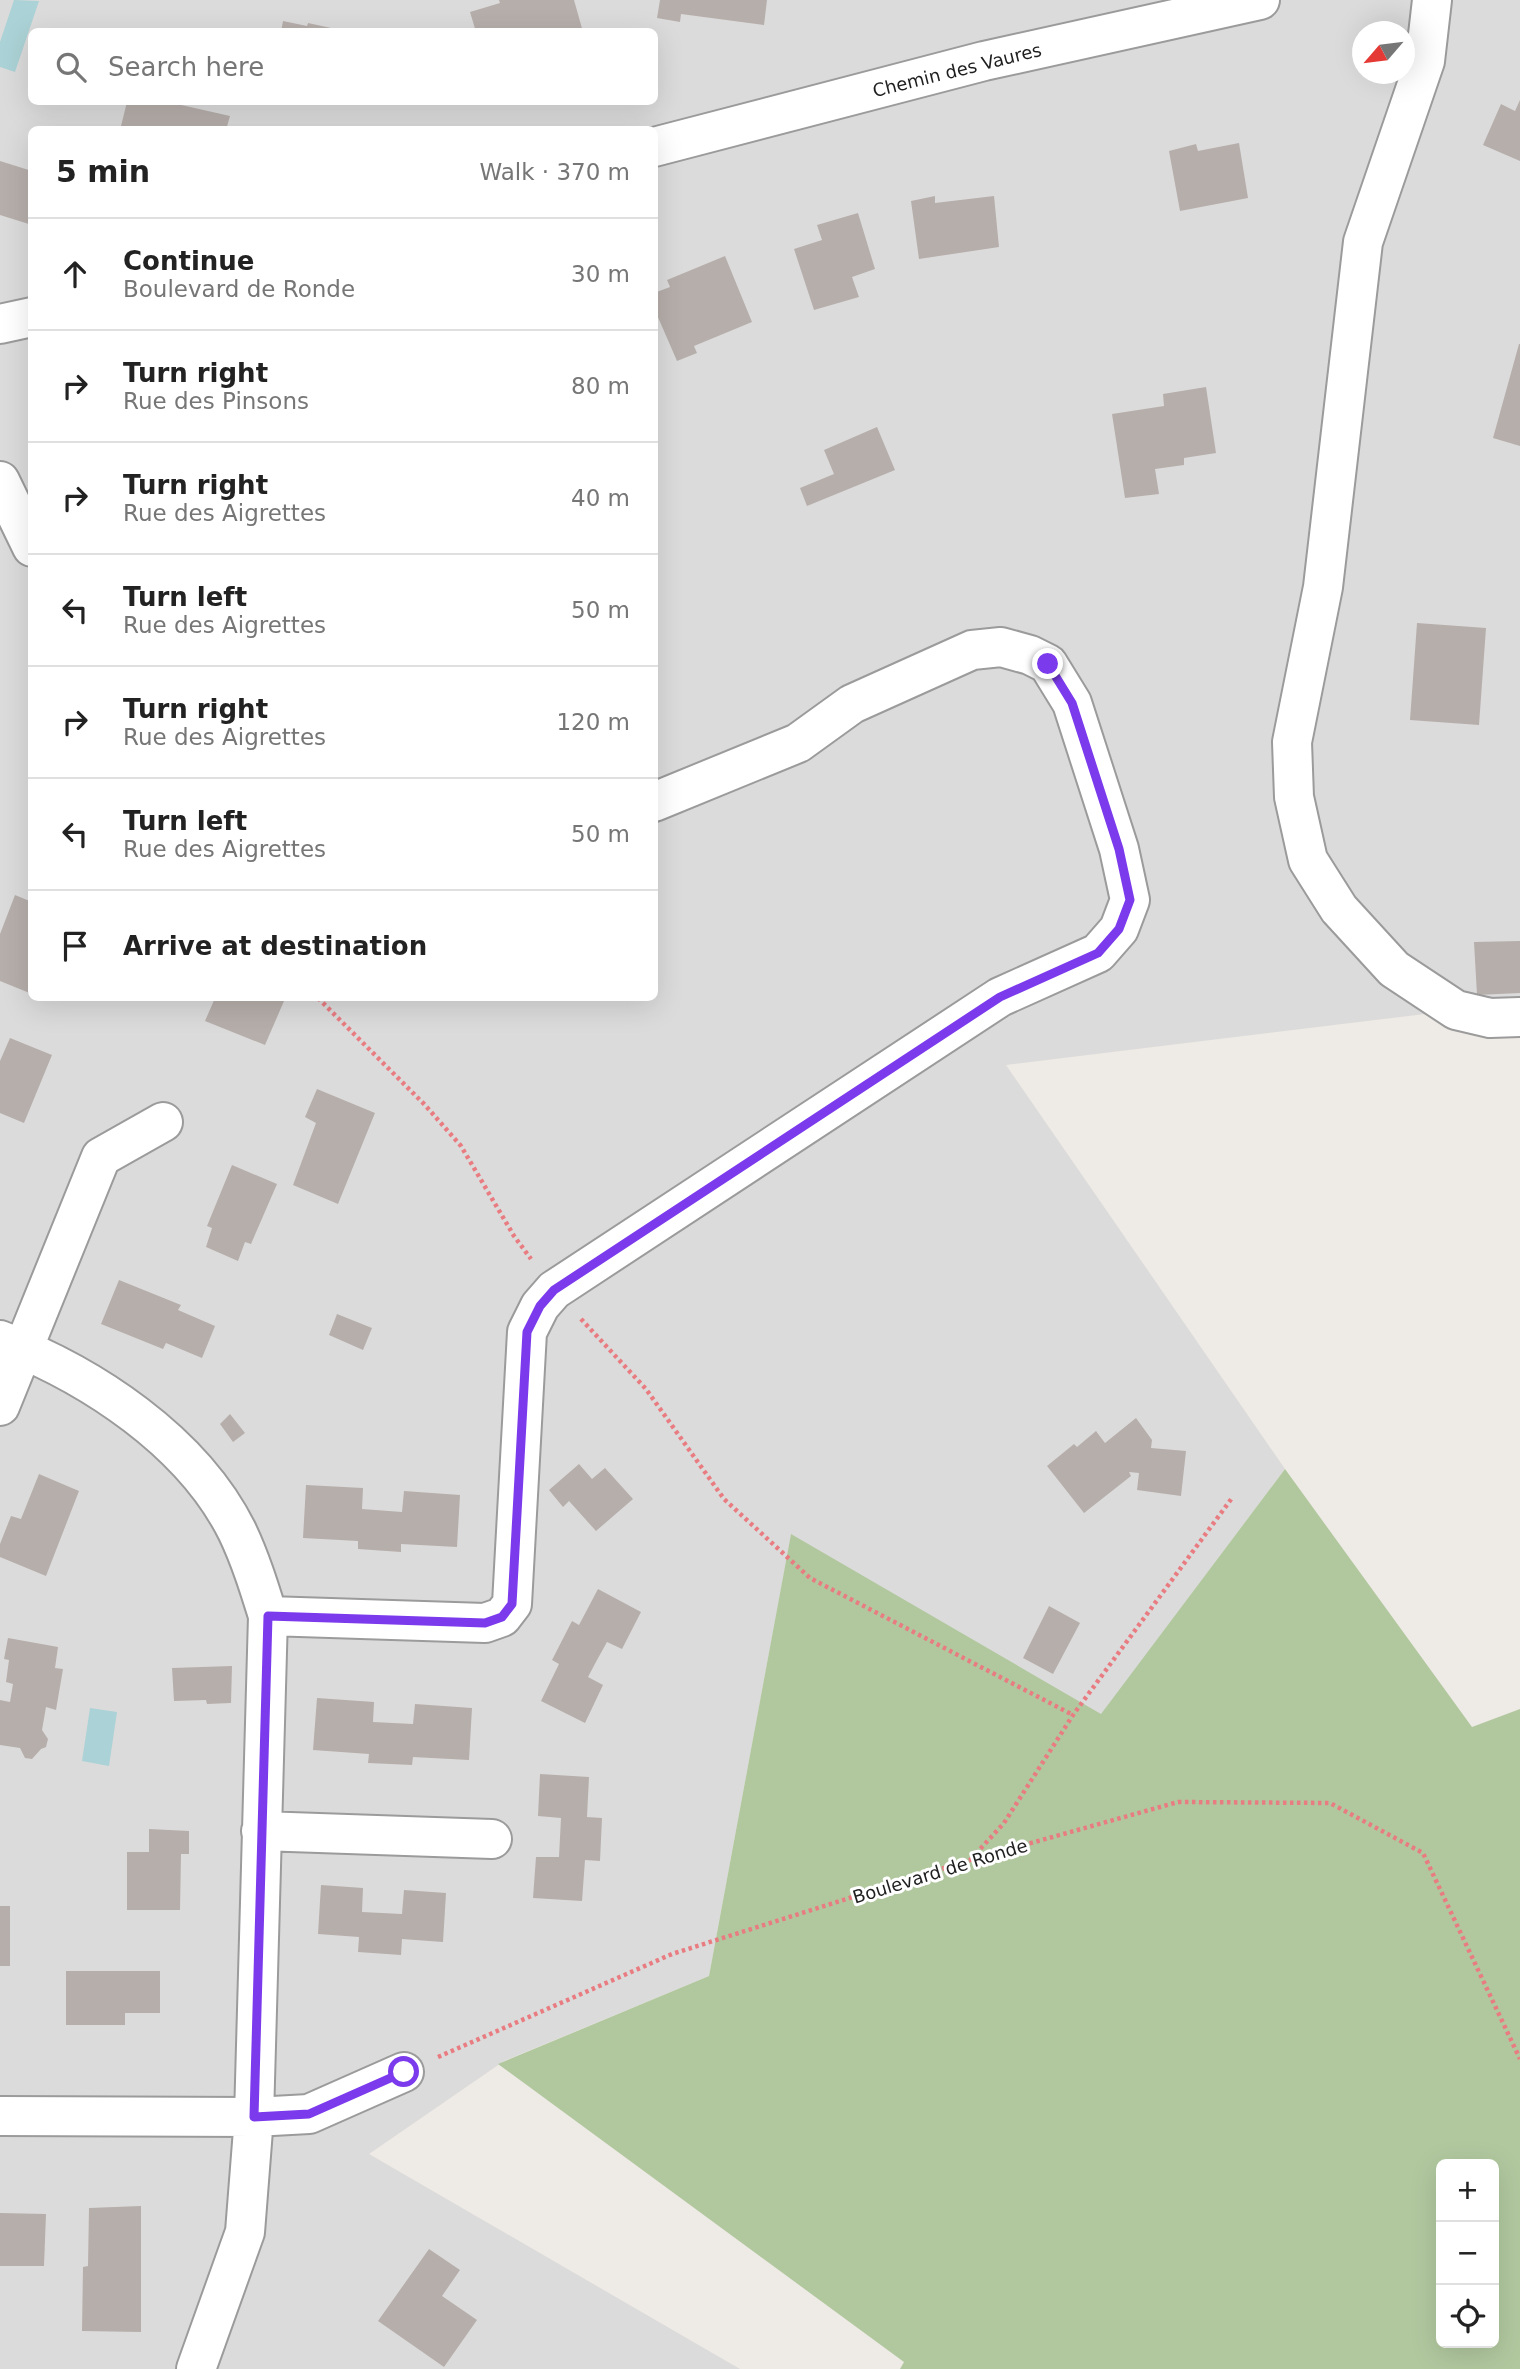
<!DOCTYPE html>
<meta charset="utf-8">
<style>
:root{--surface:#fff;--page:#f6f6f6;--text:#222;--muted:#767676;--line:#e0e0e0}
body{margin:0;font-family:"DejaVu Sans",sans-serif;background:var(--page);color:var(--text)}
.controls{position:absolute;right:21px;bottom:21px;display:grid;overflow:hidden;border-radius:10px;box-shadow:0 7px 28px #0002}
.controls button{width:63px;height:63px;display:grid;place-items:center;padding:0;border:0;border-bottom:2px solid var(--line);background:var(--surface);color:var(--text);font:35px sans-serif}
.compass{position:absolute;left:1352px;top:21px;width:63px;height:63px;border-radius:50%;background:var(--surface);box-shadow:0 7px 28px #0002;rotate:242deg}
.stop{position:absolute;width:21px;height:21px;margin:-16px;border:5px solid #7c3aed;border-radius:50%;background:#fff}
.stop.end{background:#7c3aed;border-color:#fff;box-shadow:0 2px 7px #0008}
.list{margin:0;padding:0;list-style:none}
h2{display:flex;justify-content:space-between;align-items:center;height:91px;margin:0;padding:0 28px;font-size:30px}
h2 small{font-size:23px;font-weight:400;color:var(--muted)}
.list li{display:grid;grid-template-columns:46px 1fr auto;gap:21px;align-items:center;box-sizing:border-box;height:112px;padding:0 28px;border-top:2px solid var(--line)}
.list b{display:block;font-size:26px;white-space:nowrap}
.list p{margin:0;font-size:23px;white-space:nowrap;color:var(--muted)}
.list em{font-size:23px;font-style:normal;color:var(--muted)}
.icon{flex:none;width:38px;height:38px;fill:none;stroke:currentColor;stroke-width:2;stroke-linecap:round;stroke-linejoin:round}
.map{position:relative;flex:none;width:1520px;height:2369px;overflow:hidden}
.search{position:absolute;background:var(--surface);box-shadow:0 7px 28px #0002;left:28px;top:28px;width:630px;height:77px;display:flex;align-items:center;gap:18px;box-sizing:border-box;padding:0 24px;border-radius:10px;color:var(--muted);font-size:26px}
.panel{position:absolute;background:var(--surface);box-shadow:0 7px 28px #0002;left:28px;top:126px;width:630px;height:875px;border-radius:10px}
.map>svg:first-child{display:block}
.residential{fill:#dcdbdb;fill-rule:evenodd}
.forest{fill:#b1c89f;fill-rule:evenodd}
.water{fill:#abd2d6}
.building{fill:#b6aeab}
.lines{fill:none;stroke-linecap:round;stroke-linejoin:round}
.street-casing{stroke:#9b9b9b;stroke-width:42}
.path{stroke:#e87c81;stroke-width:4.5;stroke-dasharray:3.5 3.5;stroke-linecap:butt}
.street{stroke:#fff;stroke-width:38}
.route{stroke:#7c3aed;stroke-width:9}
.labels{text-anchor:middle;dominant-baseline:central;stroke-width:6;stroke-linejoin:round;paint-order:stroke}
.street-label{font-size:18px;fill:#1e1e1e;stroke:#fff}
</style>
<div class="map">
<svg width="1520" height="2369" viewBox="0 0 1520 2369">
<rect width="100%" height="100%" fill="#eeeae5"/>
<path class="residential" d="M0,0H1520V1034L1482,1036L1433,1013L1006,1065L1285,1469L1101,1715L791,1535L709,1976L504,2061L369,2154L740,2369H0ZM32,32H654V102H32ZM1362,32H1404V74H1362ZM32,130H654V998H32Z"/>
<path class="forest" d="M1285,1469L1472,1727L1520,1709V2369H900L904,2362L498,2064L709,1976L791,1534L1101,1714ZM1441,2164H1494V2343H1441Z"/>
<path class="water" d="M14,0L39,1L15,72L0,67V42Z
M90,1708L117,1712L109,1766L82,1761Z"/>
<path class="building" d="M499,0H574L583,32H476L470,12L500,3Z
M660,0H767L764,25L681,14L680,22L657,18Z
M283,21L307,26L308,23L331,28V32H281Z
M1520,100V161L1483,145L1501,104L1515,111Z
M127,102H168L230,116L226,130H120Z
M1239,143L1248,198L1180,211L1169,151L1196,144L1198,151Z
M0,161L32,171V225L0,215Z
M935,196V203L994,196L999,247L919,259L911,201Z
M858,213L875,269L852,277L859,297L814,310L794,249L822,240L817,225Z
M725,256L752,322L694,346L697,353L677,361L654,308V293L670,287L667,280Z
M1519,344H1520V446L1493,438Z
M1206,387L1216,453L1184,458V465L1155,469L1159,494L1125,498L1112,414L1164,406L1163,394Z
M877,427L895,470L807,506L800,488L834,474L824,450Z
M1417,623L1486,628L1479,725L1410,720Z
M15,895L32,902V994L0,981V934Z
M1520,941V993L1477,995L1474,942Z
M215,998H275L284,1001L265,1045L205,1021Z
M10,1038L52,1055L24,1123L0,1113V1061Z
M317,1089L375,1113L338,1204L293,1185L316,1123L305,1117Z
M232,1165L277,1184L251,1244L245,1242L238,1261L206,1247L212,1228L207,1226Z
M119,1280L181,1305L178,1310L215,1326L202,1358L166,1343L163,1349L101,1324Z
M337,1314L372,1328L363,1350L329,1335Z
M230,1414L245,1433L233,1442L220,1424Z
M1136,1418L1152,1440L1151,1448L1186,1451L1181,1496L1137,1490L1139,1473L1129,1472L1131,1476L1084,1513L1047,1466L1074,1444L1077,1447L1096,1431L1105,1443Z
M579,1464L592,1479L605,1468L633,1499L596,1531L569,1501L563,1507L549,1490Z
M39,1474L79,1491L46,1576L0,1557V1544L11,1516L21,1519Z
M306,1485L363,1488L362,1509L402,1512L404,1491L460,1495L457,1547L401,1544V1552L358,1549V1541L303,1538Z
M598,1589L641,1612L622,1649L607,1642L597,1660L588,1677L603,1685L585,1723L541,1701L559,1664L552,1660L572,1621L579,1625Z
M1049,1606L1080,1623L1053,1674L1023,1658Z
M8,1638L58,1647L55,1668L63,1669L56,1710L46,1707L42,1730L48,1739L46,1747L41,1749L32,1759L25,1758L20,1748L0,1745V1700L10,1702L13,1684L6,1682L9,1660L4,1659Z
M232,1666L231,1703L207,1704L206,1700L174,1701L172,1668Z
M317,1698L374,1702L373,1722L413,1724L415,1704L472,1708L469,1760L413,1757L412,1765L368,1763L369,1754L313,1750Z
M540,1774L589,1777L587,1817L602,1818L600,1861L585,1860L582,1901L533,1898L536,1857H559L561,1818L538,1816Z
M149,1829L189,1831V1854H181L180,1910H127V1852H149Z
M321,1885L363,1888L362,1912L402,1914L404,1890L446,1893L443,1942L402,1939L401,1955L358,1952L359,1937L318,1934Z
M0,1906H10V1966H0Z
M66,1971H160V2013H125V2025H66Z
M141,2206V2332L82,2331L83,2267L88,2266L89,2208Z
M0,2213L46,2214L44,2266H0Z
M429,2249L460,2270L442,2296L477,2320L444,2367L378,2321Z"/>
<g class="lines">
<defs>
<path id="street" d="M1432,0L1425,61L1363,242L1323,587L1292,742L1294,797L1308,860L1339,909L1394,969L1456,1010L1490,1018L1520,1017
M654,147L984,61L1260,0
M0,324L32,317
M0,481L32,547
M0,1340C91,1375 192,1441 237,1531C250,1558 259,1587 268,1616L254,2117L245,2232L196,2369
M0,1406L101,1157L163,1122
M268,1616L485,1623L502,1617L512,1604L527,1332L540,1306L554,1290L1000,997L1098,953L1119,929L1130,900L1119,849L1072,703L1048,664L1030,655L1001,647L972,650L852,704L798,743L654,802
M261,1831L492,1839
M0,2116L254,2117L309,2114L404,2072"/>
</defs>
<use href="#street" class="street-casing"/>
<path class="path" d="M318,998L425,1105L461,1146L514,1236L531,1259
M581,1319L646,1389L724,1499L810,1578L1073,1715
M971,1859L1004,1823L1073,1715L1232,1498
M438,2057L672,1954L970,1860L1178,1802L1330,1803L1423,1853L1520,2059"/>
<use href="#street" class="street"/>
</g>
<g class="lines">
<path class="route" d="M404,2072L309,2114L254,2117L268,1616L485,1623L502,1617L512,1604L527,1332L540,1306L554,1290L1000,997L1098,953L1119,929L1130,900L1119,849L1072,703L1048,664"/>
</g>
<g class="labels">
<g class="street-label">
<text transform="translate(957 70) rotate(-14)">Chemin des Vaures</text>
<text transform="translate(940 1871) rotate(-17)">Boulevard de Ronde</text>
</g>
</g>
</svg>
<div class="controls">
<button>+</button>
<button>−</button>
<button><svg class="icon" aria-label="locate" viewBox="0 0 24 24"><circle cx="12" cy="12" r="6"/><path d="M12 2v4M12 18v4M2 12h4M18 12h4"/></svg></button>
</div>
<svg class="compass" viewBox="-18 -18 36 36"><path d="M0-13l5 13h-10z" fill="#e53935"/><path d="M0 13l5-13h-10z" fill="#767676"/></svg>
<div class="stop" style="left:404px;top:2072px"></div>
<div class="stop end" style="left:1048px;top:664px"></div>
<div class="search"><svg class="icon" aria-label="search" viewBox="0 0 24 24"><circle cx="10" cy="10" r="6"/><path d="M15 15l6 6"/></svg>Search here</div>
<section class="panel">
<h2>5 min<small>Walk · 370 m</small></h2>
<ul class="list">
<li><svg class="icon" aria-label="ahead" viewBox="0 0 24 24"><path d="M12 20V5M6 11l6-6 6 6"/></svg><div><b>Continue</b><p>Boulevard de Ronde</p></div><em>30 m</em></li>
<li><svg class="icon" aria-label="right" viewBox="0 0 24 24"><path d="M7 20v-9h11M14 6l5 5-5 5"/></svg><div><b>Turn right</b><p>Rue des Pinsons</p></div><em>80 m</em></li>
<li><svg class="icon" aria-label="right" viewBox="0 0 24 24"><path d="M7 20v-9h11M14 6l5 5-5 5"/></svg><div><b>Turn right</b><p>Rue des Aigrettes</p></div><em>40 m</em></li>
<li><svg class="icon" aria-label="left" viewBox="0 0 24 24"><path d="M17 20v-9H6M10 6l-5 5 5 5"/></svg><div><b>Turn left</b><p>Rue des Aigrettes</p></div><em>50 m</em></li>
<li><svg class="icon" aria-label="right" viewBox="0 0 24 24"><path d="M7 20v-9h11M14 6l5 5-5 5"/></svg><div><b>Turn right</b><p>Rue des Aigrettes</p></div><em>120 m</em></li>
<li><svg class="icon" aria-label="left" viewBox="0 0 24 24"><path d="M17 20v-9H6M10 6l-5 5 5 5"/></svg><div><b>Turn left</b><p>Rue des Aigrettes</p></div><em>50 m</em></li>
<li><svg class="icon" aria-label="arrive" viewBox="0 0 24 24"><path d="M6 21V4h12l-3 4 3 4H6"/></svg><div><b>Arrive at destination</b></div></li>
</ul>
</section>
</div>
